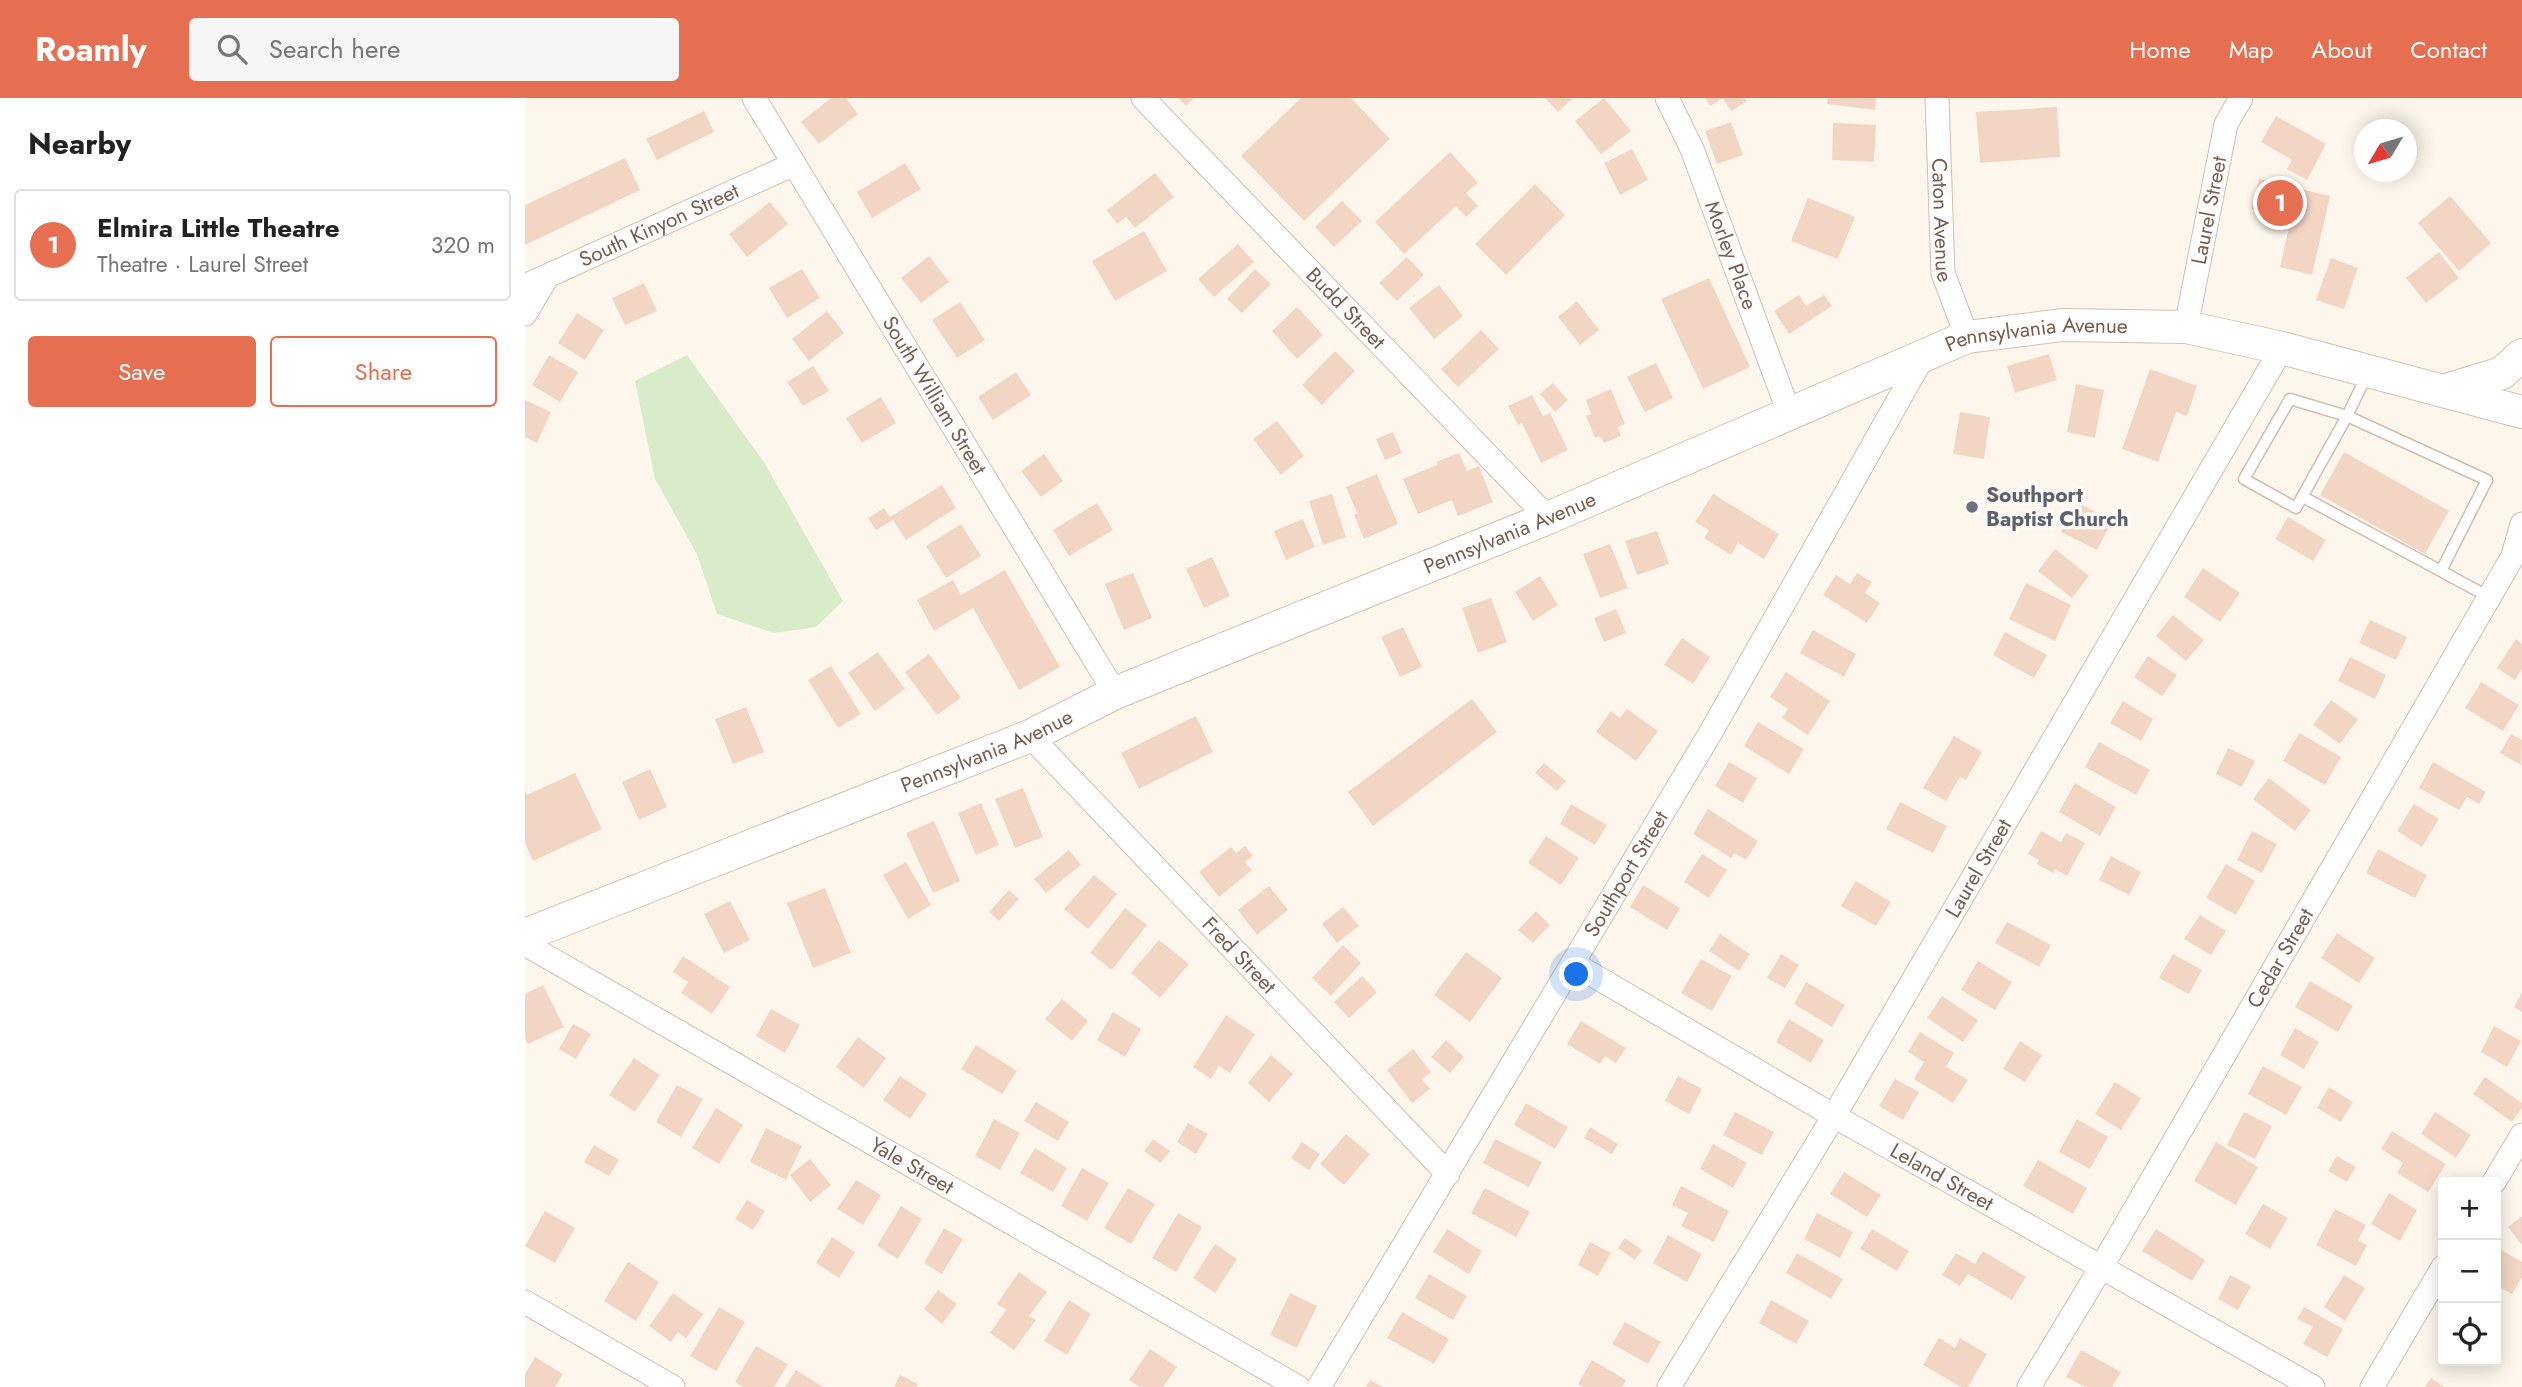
<!DOCTYPE html>
<meta charset="utf-8">
<style>
:root{--surface:#fff;--page:#f6f6f6;--text:#222;--muted:#767676;--line:#e0e0e0;--accent:#e76f51}
body{margin:0;font-family:Jost,sans-serif;background:var(--page);color:var(--text)}
.controls{position:absolute;right:21px;bottom:21px;display:grid;overflow:hidden;border-radius:7px;box-shadow:0 4px 18px #0003}
.controls button{width:63px;height:63px;display:grid;place-items:center;padding:0;border:0;border-bottom:2px solid var(--line);background:var(--surface);color:var(--text);font:35px sans-serif}
.compass{position:absolute;left:1829px;top:21px;width:63px;height:63px;border-radius:50%;background:var(--surface);box-shadow:0 4px 18px #0003;rotate:232deg}
.you{position:absolute;left:1052px;top:877px;width:24px;height:24px;margin:-18px;border:5px solid #fff;border-radius:50%;background:#1a73e8;box-shadow:0 0 0 10px #1a73e833}
.badge{display:grid;place-items:center;width:46px;height:46px;border-radius:50%;background:var(--accent);color:#fff;font-size:23px;font-weight:700}
.pin{position:absolute;translate:-50% -50%;border:4px solid #fff;box-shadow:0 2px 7px #0006}
.list{margin:0;padding:0;list-style:none}
h2{display:flex;justify-content:space-between;align-items:center;height:91px;margin:0;padding:0 28px;font-size:30px}
h2 small{font-size:23px;font-weight:400;color:var(--muted)}
.list li{display:grid;grid-template-columns:46px 1fr auto;gap:21px;align-items:center;box-sizing:border-box;height:112px;margin:0 14px 14px;padding:0 14px;border:2px solid var(--line);border-radius:7px}
.list b{display:block;font-size:26px;white-space:nowrap}
.list p{margin:0;font-size:23px;white-space:nowrap;color:var(--muted)}
.list em{font-size:23px;font-style:normal;color:var(--muted)}
.actions{display:flex;gap:14px;padding:21px 28px}
.actions a{flex:1;padding:16px 0;border:2px solid var(--accent);border-radius:7px;text-align:center;font-size:24px;color:var(--accent)}
.actions .main{background:var(--accent);color:#fff}
.icon{flex:none;width:38px;height:38px;fill:none;stroke:currentColor;stroke-width:2;stroke-linecap:round;stroke-linejoin:round}
.map{position:relative;flex:none;width:1997px;height:1289px;overflow:hidden}
header{display:flex;align-items:center;gap:42px;box-sizing:border-box;height:98px;padding:0 35px;background:var(--accent);color:#fff}
header strong{font-size:33px}
nav{display:flex;gap:38px;margin-inline-start:auto;font-size:24px}
.search{width:490px;height:63px;background:var(--page);display:flex;align-items:center;gap:18px;box-sizing:border-box;padding:0 24px;border-radius:7px;color:var(--muted);font-size:26px}
main{display:flex}
aside{flex:1;background:var(--surface)}
.map>svg:first-child{display:block}
.green{fill:#d8ecc9}
.building{fill:#f3d5c3}
.lines{fill:none;stroke-linecap:round;stroke-linejoin:round}
.lane-casing{stroke:#d1beb0;stroke-width:13}
.street-casing{stroke:#d1beb0;stroke-width:25}
.secondary-casing{stroke:#d6c0b0;stroke-width:34}
.lane{stroke:#fff;stroke-width:10}
.street{stroke:#fff;stroke-width:23}
.secondary{stroke:#fff;stroke-width:32}
.worship-dot{fill:#6b7280;stroke:#fffaf3;stroke-width:2.5}
.labels{text-anchor:middle;dominant-baseline:central;stroke-width:7;stroke-linejoin:round;paint-order:stroke}
.street-label{font-size:21px;fill:#7a5c4d;stroke:#fffaf3}
.worship-label{font-size:21px;font-weight:bold;fill:#5b616d;stroke:#fffaf3;text-anchor:start}
</style>
<header>
<strong>Roamly</strong>
<div class="search"><svg class="icon" aria-label="search" viewBox="0 0 24 24"><circle cx="10" cy="10" r="6"/><path d="M15 15l6 6"/></svg>Search here</div>
<nav><a>Home</a><a>Map</a><a>About</a><a>Contact</a></nav>
</header>
<main>
<aside>
<h2>Nearby<small></small></h2>
<ul class="list">
<li><span class="badge">1</span><div><b>Elmira Little Theatre</b><p>Theatre · Laurel Street</p></div><em>320 m</em></li>
</ul>
<div class="actions"><a class="main">Save</a><a>Share</a></div>
</aside>
<div class="map">
<svg width="1997" height="1289" viewBox="0 0 1997 1289">
<rect width="100%" height="100%" fill="#fdf6ec"/>
<path class="green" d="M162,257L240,366L318,503L291,529L249,535L192,516L172,456L130,381L110,283Z"/>
<path class="building" d="M306,0H321L333,16L294,46L276,24Z
M653,0H669L661,8Z
M776,0H826L865,41L779,123L716,58Z
M1020,0H1048L1033,14Z
M1079,0L1106,33L1076,56L1050,23Z
M1180,0H1220L1222,3L1206,13L1198,0L1185,8Z
M1303,0H1351L1350,12L1302,6Z
M1532,9L1535,59L1455,65L1451,14Z
M179,13L189,34L132,62L121,41Z
M1751,18L1801,46L1782,82L1762,71L1767,62L1736,44Z
M1206,24L1218,57L1192,66L1180,33Z
M1308,25L1351,27L1349,64L1307,62Z
M1107,51L1123,82L1095,97L1079,65Z
M925,54L953,85L941,95L953,108L941,119L931,108L879,156L850,124Z
M100,60L115,92L0,147V107Z
M380,65L396,91L347,120L332,94Z
M630,75L649,99L610,130L601,119L592,126L582,112Z
M1734,81L1805,98L1787,177L1755,169L1766,120L1727,111Z
M1010,86L1040,117L981,177L950,146Z
M1925,98L1966,145L1934,173L1893,125Z
M1283,100L1330,119L1313,161L1266,143Z
M817,103L837,123L809,149L790,129Z
M245,104L263,126L222,159L204,136Z
M619,133L642,173L590,203L567,163Z
M713,146L729,164L689,199L673,181Z
M1914,154L1934,180L1901,205L1881,180Z
M404,158L424,184L396,205L376,180Z
M882,159L899,177L872,203L854,185Z
M1806,160L1833,170L1819,211L1791,202Z
M277,171L295,200L262,220L244,190Z
M730,171L746,186L717,215L702,201Z
M1184,180L1225,269L1178,291L1136,201Z
M119,185L132,213L100,227L87,200Z
M914,187L938,218L909,241L884,210Z
M1274,197L1281,208L1299,197L1307,208L1264,236L1249,213Z
M1052,203L1074,232L1055,247L1033,219Z
M435,204L460,242L432,260L407,222Z
M772,209L798,237L772,261L747,233Z
M302,213L319,235L284,263L267,241Z
M52,215L79,232L60,262L33,245Z
M956,232L974,251L933,289L916,271Z
M810,253L830,273L797,307L777,287Z
M1524,256L1532,282L1490,295L1482,268Z
M24,257L53,274L35,304L7,287Z
M1131,265L1148,300L1120,314L1102,279Z
M288,268L304,293L278,308L262,284Z
M1625,271L1672,288L1662,318L1651,314L1633,364L1597,351Z
M491,274L506,297L468,322L453,299Z
M1028,285L1043,302L1030,314L1015,296Z
M1551,286L1579,292L1570,340L1542,334Z
M1086,291L1100,326L1093,329L1096,338L1079,345L1075,338L1070,340L1061,318L1066,316L1061,302Z
M1007,297L1018,318L1025,315L1043,352L1016,365L997,325L993,327L983,308Z
M356,299L371,325L337,345L321,320Z
M0,302L26,314L12,345L0,339Z
M1435,314L1465,319L1459,361L1428,356Z
M752,323L779,358L756,377L728,341Z
M868,334L877,355L860,362L851,341Z
M1819,354L1924,413L1900,456L1795,397Z
M934,355L942,373L954,368L968,404L933,418L927,402L893,416L878,381L912,367L911,364Z
M519,356L538,383L516,399L496,373Z
M852,376L873,426L839,441L829,417L832,415L821,389Z
M417,387L431,410L381,442L368,422L351,432L343,420L359,410L365,419Z
M807,396L821,439L798,447L784,403Z
M1188,396L1254,436L1239,461L1213,445L1206,457L1179,440L1184,432L1170,424Z
M1552,404L1587,423L1572,452L1536,434Z
M572,405L588,432L544,458L528,432Z
M1763,419L1801,442L1788,463L1750,441Z
M778,421L790,449L761,462L749,433Z
M436,426L456,458L421,480L401,448Z
M1132,433L1144,466L1112,477L1100,443Z
M1085,446L1103,490L1075,500L1058,456Z
M1530,451L1564,478L1547,500L1513,473Z
M687,459L705,498L679,510L661,471Z
M1678,470L1715,495L1695,524L1659,499Z
M480,472L535,569L494,592L448,510L409,533L392,502L428,482L436,497Z
M608,475L627,520L599,532L580,486Z
M1332,475L1347,484L1340,495L1355,505L1342,525L1298,497L1311,477L1325,486Z
M1015,478L1033,507L1008,523L990,494Z
M1501,485L1546,507L1530,543L1484,521Z
M966,500L982,544L953,555L937,510Z
M1091,511L1101,535L1079,544L1069,520Z
M1648,517L1679,542L1661,563L1631,538Z
M1845,522L1882,539L1871,562L1834,545Z
M878,529L897,569L875,579L856,539Z
M1288,532L1331,556L1319,579L1275,555Z
M1480,534L1522,557L1509,580L1468,557Z
M1157,540L1185,559L1168,586L1139,567Z
M1991,541L1997,546V571L1990,582L1972,570Z
M353,554L380,591L350,613L323,575Z
M404,556L436,600L412,617L380,574Z
M1623,558L1652,577L1637,598L1609,579Z
M1825,559L1861,577L1850,601L1813,583Z
M306,568L336,616L313,630L283,582Z
M1261,574L1305,603L1283,637L1257,620L1263,611L1245,599Z
M1956,584L1994,607L1978,633L1940,610Z
M947,601L972,634L848,728L823,694Z
M1806,602L1833,621L1815,646L1788,627Z
M1598,603L1628,621L1616,643L1585,625Z
M221,609L239,654L208,666L190,621Z
M1102,611L1133,633L1111,663L1071,634L1086,613L1095,620Z
M671,618L688,654L614,691L596,655Z
M1233,624L1279,651L1264,676L1219,648Z
M1774,635L1816,659L1800,687L1758,663Z
M1986,636L1997,642L1996,667L1975,655Z
M1429,638L1457,654L1441,682L1435,679L1421,703L1398,690Z
M1574,644L1625,672L1611,697L1560,669Z
M1703,650L1730,663L1717,689L1691,676Z
M1204,664L1232,680L1218,705L1190,688Z
M1908,664L1961,694L1954,706L1942,699L1934,712L1894,690Z
M1019,665L1041,683L1032,693L1010,675Z
M125,671L142,709L114,722L97,684Z
M50,675L77,731L8,763L0,745V692L2,697Z
M1744,680L1786,712L1770,733L1728,701Z
M1550,685L1591,709L1575,738L1534,714Z
M498,690L518,739L490,750L470,701Z
M1375,704L1422,728L1408,755L1361,731Z
M456,705L474,747L451,757L433,715Z
M1046,706L1082,727L1070,747L1035,726Z
M1889,706L1914,721L1897,749L1872,733Z
M1183,711L1233,743L1221,762L1209,755L1206,760L1168,736Z
M409,723L435,783L408,795L381,735Z
M1516,733L1536,744L1541,735L1560,745L1542,778L1530,771L1528,775L1512,766L1514,762L1503,756Z
M1727,733L1752,746L1737,775L1712,762Z
M1021,738L1054,760L1036,787L1003,765Z
M720,748L728,758L720,764L727,772L694,799L674,774L706,749L711,755Z
M1853,751L1902,777L1890,800L1841,775Z
M544,752L556,767L521,795L509,781Z
M1177,756L1202,772L1184,800L1159,784Z
M1586,758L1616,774L1604,797L1574,782Z
M381,764L406,807L383,821L358,777Z
M1701,766L1730,783L1711,817L1681,800Z
M569,777L592,796L563,831L539,811Z
M1331,783L1366,804L1351,828L1316,808Z
M1118,787L1155,810L1142,832L1105,809Z
M744,788L763,812L732,837L713,812Z
M300,790L326,855L288,870L262,805Z
M484,792L494,801L474,823L464,814Z
M205,803L225,842L199,855L179,816Z
M818,809L834,828L812,845L797,826Z
M600,810L622,827L587,872L565,855Z
M1011,813L1025,827L1008,845L993,832Z
M1675,817L1701,833L1686,857L1659,841Z
M1482,824L1526,847L1514,869L1470,845Z
M1812,835L1850,860L1834,885L1796,860Z
M1195,836L1225,856L1214,873L1184,853Z
M634,842L664,866L635,900L606,875Z
M818,847L836,865L806,898L787,880Z
M941,854L977,880L945,924L909,897Z
M1256,856L1274,867L1260,890L1242,880Z
M1648,856L1677,872L1664,896L1634,880Z
M158,858L205,889L187,916L156,895L163,884L148,874Z
M1176,861L1207,878L1187,913L1156,895Z
M1453,863L1487,884L1470,912L1436,892Z
M837,878L852,894L824,920L809,904Z
M1785,883L1828,908L1813,934L1770,909Z
M1281,884L1320,907L1307,929L1269,906Z
M18,887L39,929L3,946L0,940V896Z
M1997,894V914L1989,909Z
M1417,898L1453,922L1438,944L1402,920Z
M537,901L563,923L547,943L520,921Z
M246,911L275,927L260,955L231,938Z
M588,914L616,931L600,959L572,942Z
M701,917L730,936L705,975L694,968L686,981L668,969Z
M1264,921L1299,942L1286,965L1251,944Z
M1056,923L1101,950L1091,965L1080,958L1075,966L1042,946Z
M48,926L66,936L51,961L34,951Z
M1969,928L1996,943L1982,969L1956,954Z
M1770,930L1794,944L1779,971L1755,957Z
M1395,934L1429,955L1421,969L1443,982L1428,1005L1389,981L1399,964L1383,954Z
M333,939L361,960L339,990L311,969Z
M921,942L939,959L925,975L906,959Z
M1495,943L1517,957L1500,984L1478,971Z
M451,947L492,973L477,996L436,971Z
M888,951L906,974L897,981L905,991L887,1005L862,972Z
M746,957L768,976L744,1004L723,985Z
M109,960L135,977L110,1014L84,997Z
M1738,968L1777,989L1761,1017L1723,996Z
M375,978L402,996L385,1021L358,1002Z
M1153,978L1177,991L1164,1016L1140,1003Z
M1960,979L1997,1005V1010L1987,1024L1948,996Z
M1370,981L1394,994L1378,1022L1354,1008Z
M1590,984L1616,1000L1596,1032L1570,1016Z
M152,987L178,1001L156,1039L131,1024Z
M1804,989L1828,1004L1816,1024L1792,1010Z
M511,1004L544,1024L533,1043L499,1023Z
M1001,1005L1043,1029L1030,1051L989,1027Z
M191,1010L218,1027L194,1066L167,1050Z
M1210,1014L1249,1034L1237,1057L1198,1037Z
M1719,1014L1747,1028L1730,1061L1702,1047Z
M1910,1014L1946,1037L1931,1060L1896,1036Z
M469,1021L495,1035L475,1072L450,1058Z
M1552,1021L1583,1039L1565,1071L1534,1054Z
M663,1025L683,1036L671,1056L652,1044Z
M1065,1029L1093,1046L1087,1056L1059,1040Z
M241,1030L277,1048L261,1082L225,1064Z
M1867,1033L1921,1066L1903,1094L1872,1075L1878,1065L1856,1051Z
M821,1036L845,1056L819,1087L795,1066Z
M628,1041L645,1053L636,1065L619,1053Z
M970,1041L1017,1064L1004,1089L958,1065Z
M777,1044L795,1056L784,1072L766,1060Z
M1691,1044L1733,1069L1711,1107L1669,1083Z
M1188,1046L1222,1065L1208,1090L1175,1071Z
M69,1047L94,1062L84,1078L59,1064Z
M510,1050L542,1070L528,1094L495,1075Z
M1812,1058L1831,1069L1822,1084L1803,1073Z
M285,1061L306,1087L285,1104L265,1077Z
M1513,1062L1562,1090L1548,1116L1498,1088Z
M557,1070L584,1085L562,1123L536,1108Z
M1319,1074L1356,1097L1342,1119L1305,1096Z
M331,1082L356,1097L338,1127L312,1111Z
M1156,1088L1204,1113L1189,1144L1156,1128L1163,1115L1147,1107Z
M603,1090L630,1106L606,1146L579,1130Z
M960,1090L1005,1114L991,1139L946,1115Z
M1864,1095L1892,1112L1875,1143L1846,1126Z
M222,1102L240,1113L228,1132L210,1121Z
M1738,1106L1763,1120L1745,1151L1720,1136Z
M376,1108L397,1121L373,1161L352,1148Z
M1810,1111L1841,1127L1833,1142L1842,1147L1831,1168L1791,1147Z
M20,1113L50,1130L30,1165L0,1148Z
M653,1115L677,1129L651,1174L627,1160Z
M1292,1115L1328,1134L1315,1160L1279,1141Z
M1997,1118V1147L1983,1129Z
M419,1130L438,1141L417,1176L399,1165Z
M922,1131L957,1153L944,1176L908,1154Z
M1347,1131L1384,1153L1372,1173L1335,1151Z
M1631,1131L1680,1162L1667,1183L1617,1153Z
M1143,1137L1177,1156L1162,1184L1128,1165Z
M307,1139L330,1154L314,1180L291,1165Z
M1100,1140L1117,1152L1110,1162L1093,1150Z
M1065,1144L1086,1155L1073,1178L1053,1167Z
M690,1146L712,1161L690,1195L668,1180Z
M1976,1152L1997,1164V1179L1987,1196L1971,1187V1162Z
M1458,1153L1501,1179L1487,1202L1443,1176L1435,1188L1417,1177L1431,1155L1450,1166Z
M1272,1155L1318,1181L1306,1201L1261,1175Z
M103,1164L134,1184L111,1223L79,1203Z
M494,1174L522,1194L504,1218L511,1222L489,1252L465,1235L481,1212L472,1206Z
M904,1176L942,1198L928,1222L890,1200Z
M1705,1177L1726,1188L1713,1212L1693,1201Z
M1819,1177L1840,1190L1820,1223L1799,1209Z
M413,1192L432,1206L417,1226L399,1211Z
M148,1195L178,1216L161,1240L153,1234L146,1244L124,1228Z
M765,1195L792,1208L772,1250L745,1237Z
M544,1202L566,1216L542,1257L519,1243Z
M1246,1202L1284,1223L1271,1246L1234,1225Z
M194,1209L220,1224L191,1273L165,1258Z
M1779,1209L1818,1231L1802,1259L1778,1246L1788,1229L1772,1221Z
M877,1214L924,1241L909,1266L862,1240Z
M1100,1224L1136,1244L1123,1266L1087,1246Z
M1414,1240L1430,1250L1435,1240L1462,1256L1443,1289H1436L1398,1267Z
M231,1248L263,1266L249,1289H218L210,1284Z
M625,1251L652,1269L638,1289H615L604,1282Z
M1556,1252L1596,1274L1587,1289H1560L1541,1279Z
M10,1259L38,1276L30,1289H0V1276Z
M1067,1262L1101,1282L1097,1289H1058L1053,1286Z
M271,1272L298,1289H260Z
M375,1277L393,1286L391,1289H369Z
M1906,1280L1919,1289H1900Z
M845,1282L858,1289H841Z"/>
<g class="lines">
<defs>
<path id="lane" d="M1842,277L1822,318L1962,382L1916,473L1964,499
M1765,301L1822,318L1771,410L1719,381Z
M1778,399L1916,473"/>
<g id="street">
<path id="s1" d="M229,0L590,595"/>
<path id="s2" d="M618,0L1023,420"/>
<path id="s3" d="M1142,0L1167,51L1264,315"/>
<path id="s4" d="M1412,0L1418,175L1442,239"/>
<path id="s5" d="M0,188L269,66"/>
<path d="M0,216L22,179"/>
<path id="s6" d="M1661,229L1701,26L1716,0"/>
<path id="s7" d="M505,638L923,1076"/>
<path id="s8" d="M0,846L773,1289"/>
<path id="s9" d="M1049,866L1309,1018L1788,1289"/>
<path d="M1969,1084L1997,1037"/>
<path d="M0,1204L148,1289"/>
<path id="s10" d="M794,1289L1186,634L1399,257"/>
<path id="s11" d="M1144,1289L1309,1018L1757,250"/>
<path id="s12" d="M1504,1289L1577,1168L1988,458L1997,426"/>
<path d="M1847,1289L1918,1169"/>
</g>
<g id="secondary">
<path d="M1918,293L1977,275L1997,257"/>
<path id="s13" d="M0,837L505,638L590,595L1023,420L1442,239L1537,227L1661,229L1757,250L1997,314"/>
</g>
</defs>
<use href="#lane" class="lane-casing"/>
<use href="#street" class="street-casing"/>
<use href="#secondary" class="secondary-casing"/>
<use href="#lane" class="lane"/>
<use href="#street" class="street"/>
<use href="#secondary" class="secondary"/>
</g>
<circle class="worship-dot" cx="1447" cy="409" r="7"/>
<g class="labels">
<g class="street-label">
<text stroke="none"><textPath href="#s6" startOffset="119">Laurel Street</textPath></text>
<text stroke="none"><textPath href="#s4" startOffset="122">Caton Avenue</textPath></text>
<text stroke="none"><textPath href="#s5" startOffset="147">South Kinyon Street</textPath></text>
<text stroke="none"><textPath href="#s3" startOffset="170">Morley Place</textPath></text>
<text stroke="none"><textPath href="#s2" startOffset="292">Budd Street</textPath></text>
<text stroke="none"><textPath href="#s13" startOffset="1631">Pennsylvania Avenue</textPath></text>
<text stroke="none"><textPath href="#s1" startOffset="348">South William Street</textPath></text>
<text stroke="none"><textPath href="#s13" startOffset="1064">Pennsylvania Avenue</textPath></text>
<text stroke="none"><textPath href="#s13" startOffset="497">Pennsylvania Avenue</textPath></text>
<text stroke="none"><textPath href="#s11" startOffset="604">Laurel Street</textPath></text>
<text stroke="none"><textPath href="#s10" startOffset="598">Southport Street</textPath></text>
<text stroke="none"><textPath href="#s7" startOffset="303">Fred Street</textPath></text>
<text stroke="none"><textPath href="#s12" startOffset="497">Cedar Street</textPath></text>
<text stroke="none"><textPath href="#s8" startOffset="446">Yale Street</textPath></text>
<text stroke="none"><textPath href="#s9" startOffset="425">Leland Street</textPath></text>
</g>
<g class="worship-label">
<text x="1461" y="397">Southport<tspan x="1461" dy="24">Baptist Church</tspan></text>
</g>
</g>
</svg>
<div class="controls">
<button>+</button>
<button>−</button>
<button><svg class="icon" aria-label="locate" viewBox="0 0 24 24"><circle cx="12" cy="12" r="6"/><path d="M12 2v4M12 18v4M2 12h4M18 12h4"/></svg></button>
</div>
<svg class="compass" viewBox="-18 -18 36 36"><path d="M0-13l5 13h-10z" fill="#e53935"/><path d="M0 13l5-13h-10z" fill="#767676"/></svg>
<div class="you"></div>
<div class="pin badge" style="left:1755px;top:105px">1</div>
</div>
</main>
